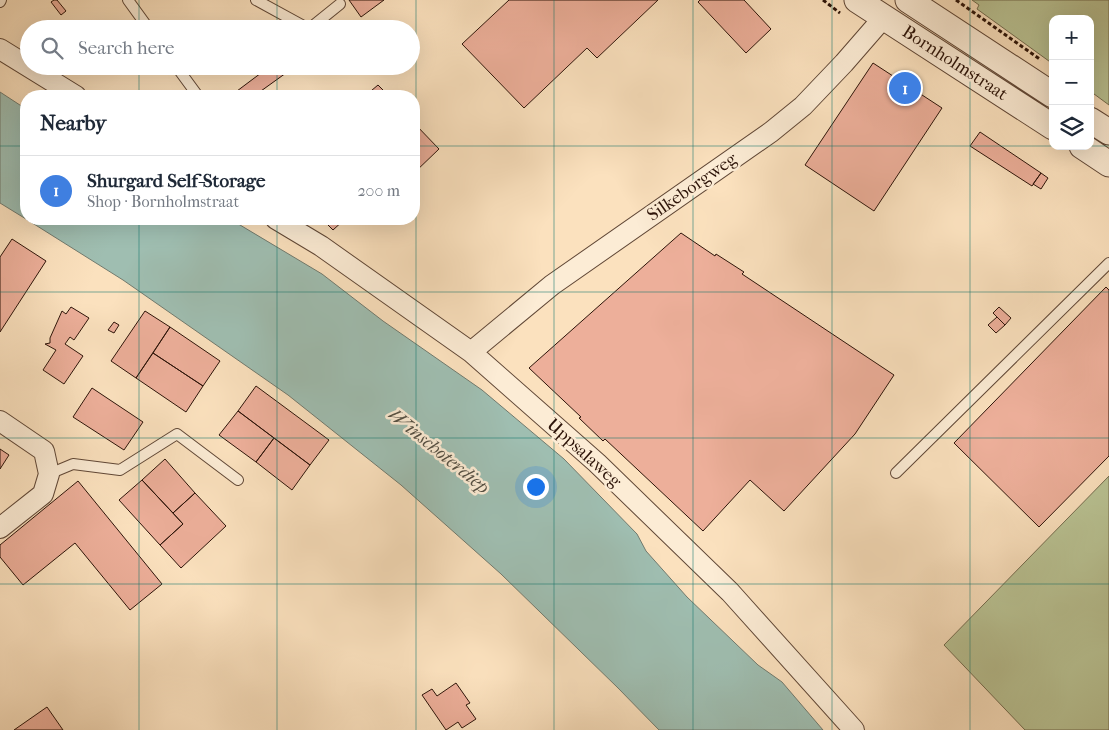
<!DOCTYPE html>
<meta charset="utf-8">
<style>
:root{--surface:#fff;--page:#f6f6f7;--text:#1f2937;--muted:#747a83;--line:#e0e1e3;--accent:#d93025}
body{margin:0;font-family:"IM FELL French Canon",serif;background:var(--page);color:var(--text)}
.controls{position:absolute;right:15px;top:15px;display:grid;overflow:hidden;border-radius:10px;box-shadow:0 5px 20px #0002}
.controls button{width:45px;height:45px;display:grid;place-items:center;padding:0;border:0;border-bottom:1px solid var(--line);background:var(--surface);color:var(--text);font:25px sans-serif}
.you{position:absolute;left:535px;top:486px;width:18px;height:18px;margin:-12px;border:4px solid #fff;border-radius:50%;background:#1a73e8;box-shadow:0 0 0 8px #1a73e833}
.badge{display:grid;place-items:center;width:32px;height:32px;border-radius:50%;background:var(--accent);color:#fff;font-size:16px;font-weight:700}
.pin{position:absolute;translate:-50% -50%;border:2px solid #fff;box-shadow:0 1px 5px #0006}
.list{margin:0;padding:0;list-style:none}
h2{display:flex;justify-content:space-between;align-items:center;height:65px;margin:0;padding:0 20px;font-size:21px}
h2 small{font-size:16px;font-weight:400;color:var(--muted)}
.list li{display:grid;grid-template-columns:32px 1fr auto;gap:15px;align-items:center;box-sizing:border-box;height:70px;padding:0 20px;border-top:1px solid var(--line)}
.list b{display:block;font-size:19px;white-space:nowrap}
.list p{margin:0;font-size:16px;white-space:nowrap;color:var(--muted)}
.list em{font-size:16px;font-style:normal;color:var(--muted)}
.icon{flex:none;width:28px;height:28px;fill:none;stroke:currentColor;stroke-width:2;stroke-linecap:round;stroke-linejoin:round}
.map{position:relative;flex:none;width:1109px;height:730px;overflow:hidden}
.search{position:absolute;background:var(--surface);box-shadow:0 5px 20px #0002;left:20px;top:20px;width:400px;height:55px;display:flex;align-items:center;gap:12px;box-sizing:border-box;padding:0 18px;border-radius:28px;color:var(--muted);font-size:19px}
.panel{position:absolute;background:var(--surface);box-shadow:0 5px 20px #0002;left:20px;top:90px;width:400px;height:135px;border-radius:20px}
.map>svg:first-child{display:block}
.green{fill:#bac495;stroke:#746c4f}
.water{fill:#9fbeb1;stroke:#717a6e}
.building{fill:#edaf9a;stroke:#2d1409}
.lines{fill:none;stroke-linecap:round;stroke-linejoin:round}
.service-casing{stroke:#604736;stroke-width:12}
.minor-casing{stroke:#604736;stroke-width:22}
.tertiary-casing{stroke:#604736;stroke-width:27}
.path{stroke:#2d1409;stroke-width:3;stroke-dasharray:4 2.5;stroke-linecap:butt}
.service{stroke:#fcecd5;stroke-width:10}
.minor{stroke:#fcecd5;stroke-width:20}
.tertiary{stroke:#fcecd5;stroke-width:25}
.grid{fill:none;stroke:#0f766e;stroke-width:1;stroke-opacity:0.55}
.labels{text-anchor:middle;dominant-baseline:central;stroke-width:5;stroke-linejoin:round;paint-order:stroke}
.street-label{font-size:18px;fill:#2d1409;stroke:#fcecd5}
.water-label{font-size:19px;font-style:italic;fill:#555044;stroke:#fcecd5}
</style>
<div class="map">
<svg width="1109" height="730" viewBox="0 0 1109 730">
<rect width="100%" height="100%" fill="#fbe1be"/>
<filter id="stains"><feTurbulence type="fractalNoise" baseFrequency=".004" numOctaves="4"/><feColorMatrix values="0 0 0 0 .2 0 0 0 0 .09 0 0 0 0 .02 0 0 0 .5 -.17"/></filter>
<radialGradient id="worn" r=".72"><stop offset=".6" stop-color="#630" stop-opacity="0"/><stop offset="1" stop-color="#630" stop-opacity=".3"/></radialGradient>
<path class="green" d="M972,0H1109V105L1090,91V19H1053V64L977,9L979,5Z
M1109,476V730H1025L944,645Z"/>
<path class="water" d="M0,92L26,109V219L0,203Z
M26,219H230L322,274L383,321L482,390L564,459L637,534L646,551L687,597L758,665L782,682L823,730H659L618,688L501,574L401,485L288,395L123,280Z"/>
<path class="building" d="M54,0H57L66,11L61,15L51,2Z
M349,0H384L361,17Z
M509,0H658L597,58L587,48L524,108L462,44Z
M700,0H744L771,29L746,53L698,2Z
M873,63L942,108L874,211L805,165Z
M263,66H281L286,73L254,96H235L233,94L265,70Z
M378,85L389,96H365Z
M414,123L439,149L414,173Z
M980,132L1041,173L1032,186L970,146Z
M1041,173L1048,178L1041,189L1033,184Z
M322,219H345L333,230Z
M681,233L715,256L716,254L744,272L742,274L894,375L855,434L784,511L750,480L703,531L605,439L603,441L579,418L581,417L529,368Z
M12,239L46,261L0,332V257Z
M1106,287L1109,290V456L1039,527L954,443Z
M71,307L89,318L74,340L70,337L65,344L83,356L64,384L43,370L56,350L45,344L50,343V338L62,311L66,314Z
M999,307L1011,318L1005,325L993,313Z
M145,311L170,327L136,378L111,361Z
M997,317L1005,325L996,333L988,325Z
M114,322L119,325L114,333L108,330Z
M170,327L220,361L203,386L153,353Z
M153,353L203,386L186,412L136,378Z
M256,386L329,440L310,465L238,411Z
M92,388L143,422L124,450L73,417Z
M238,411L274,438L256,462L219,435Z
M274,438L310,465L292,490L256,462Z
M0,449L9,455L0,469Z
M165,459L195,493L173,513L142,480Z
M142,480L183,524L160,545L119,500Z
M78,481L162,584L130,610L75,543L23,585L0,557V545Z
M195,493L226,526L181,568L160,545L183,524L173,513Z
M456,683L470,703L466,705L476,719L462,728L458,722L446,730L422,695L432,689L437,696Z
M47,707L63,730H14Z"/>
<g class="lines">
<defs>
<path id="service" d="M128,0L149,29
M256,0L309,29L340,4
M0,2L1,0
M176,66L198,96
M896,473L1109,263
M49,474L73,464L120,470L177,434L238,480"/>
<path id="minor" d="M0,49L76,96
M276,219L321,246L471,352L597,463L730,592L854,730
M471,352L552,285L771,132L803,106L844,63L884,17
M0,421L44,451L49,474L43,494L0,528"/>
<path id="tertiary" d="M857,0L1053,127
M908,0L1053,95
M1090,120L1109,132
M1082,146L1109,164"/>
</defs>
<use href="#service" class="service-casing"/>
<use href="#minor" class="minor-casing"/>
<use href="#tertiary" class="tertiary-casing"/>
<path class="path" d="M823,0L840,13
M956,0L1041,60"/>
<use href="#service" class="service"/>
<use href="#minor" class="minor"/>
<use href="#tertiary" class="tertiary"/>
</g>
<path class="grid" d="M139,0V29M277,0V29M416,0V730M554,0V730M693,0V730M832,0V730M970,0V730M139,66V96M277,66V96M0,146H26M414,146H1053M1090,146H1109M139,219V730M277,219V730M0,292H1109M0,438H1109M0,584H1109"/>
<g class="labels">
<g class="street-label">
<text transform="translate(955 63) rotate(33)">Bornholmstraat</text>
<text transform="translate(692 187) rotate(-35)">Silkeborgweg</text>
<text transform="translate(584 453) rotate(42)">Uppsalaweg</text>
</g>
<g class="water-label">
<text transform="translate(439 451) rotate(39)">Winschoterdiep</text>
</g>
</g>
<rect width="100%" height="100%" filter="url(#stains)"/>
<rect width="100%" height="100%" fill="url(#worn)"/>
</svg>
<div class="controls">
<button>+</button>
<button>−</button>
<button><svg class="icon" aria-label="layers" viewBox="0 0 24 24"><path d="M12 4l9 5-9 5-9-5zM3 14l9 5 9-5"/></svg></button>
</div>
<div class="you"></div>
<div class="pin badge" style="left:905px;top:88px;background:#3f7fe0">1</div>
<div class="search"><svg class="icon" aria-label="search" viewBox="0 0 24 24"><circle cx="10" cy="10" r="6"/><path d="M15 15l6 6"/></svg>Search here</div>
<section class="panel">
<h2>Nearby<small></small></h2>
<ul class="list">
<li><span class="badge" style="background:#3f7fe0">1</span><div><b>Shurgard Self-Storage</b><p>Shop · Bornholmstraat</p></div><em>200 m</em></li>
</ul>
</section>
</div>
